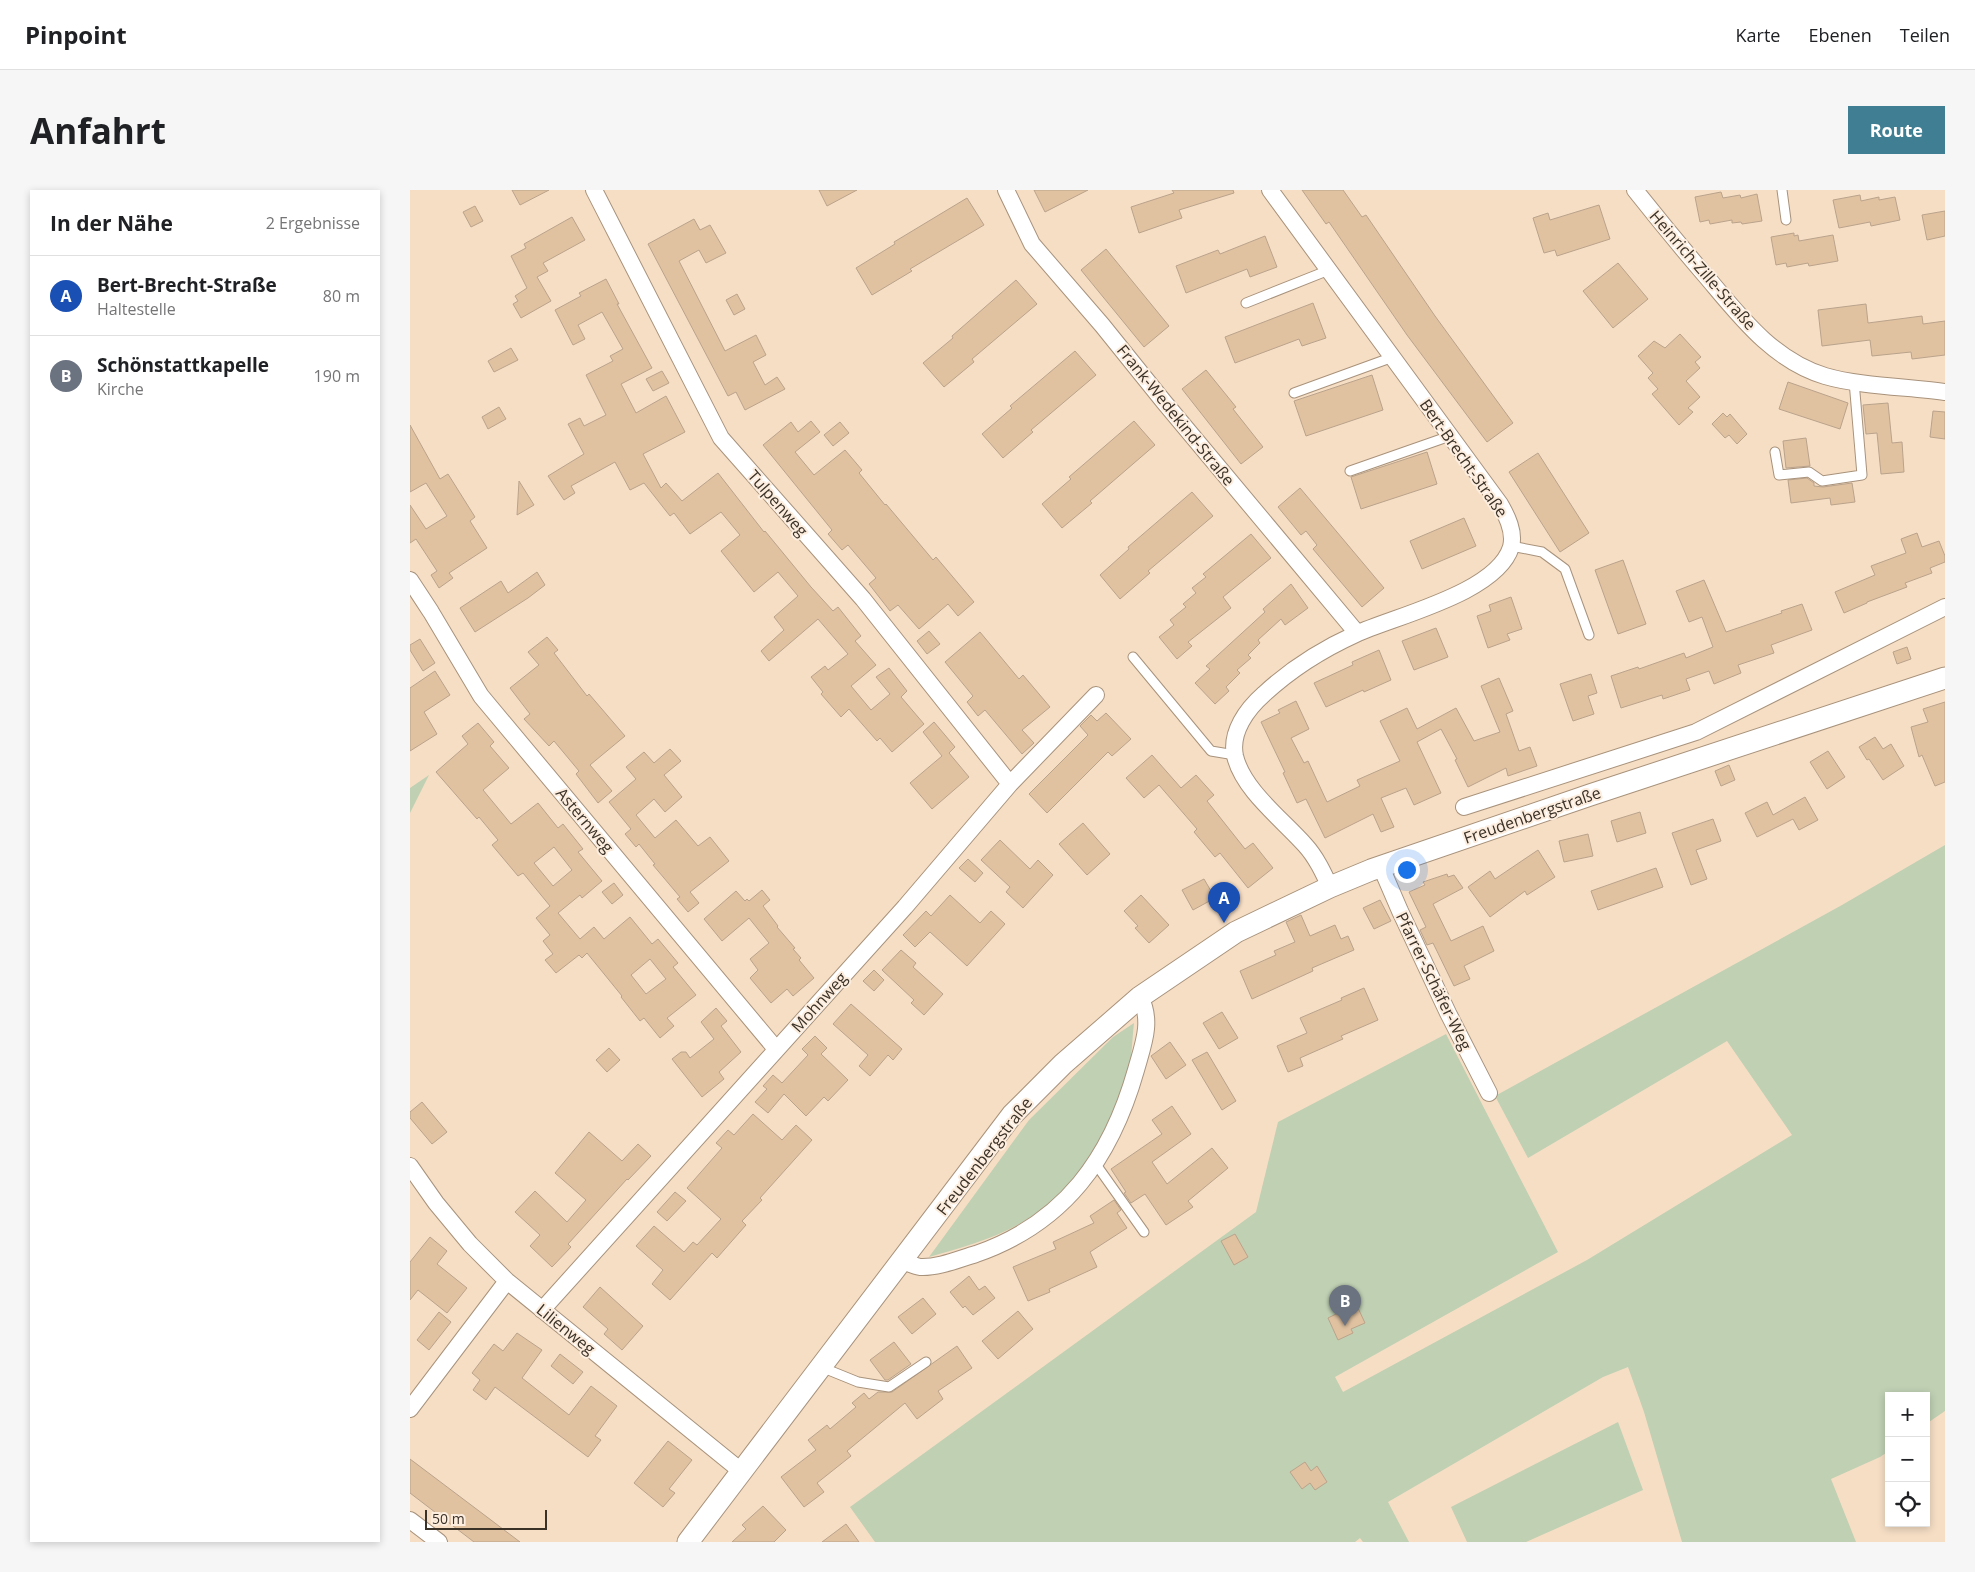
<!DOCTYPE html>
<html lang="de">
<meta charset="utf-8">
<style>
:root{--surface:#fff;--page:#f6f6f6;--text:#202124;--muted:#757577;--line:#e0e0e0;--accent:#407e94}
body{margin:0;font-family:"Open Sans",sans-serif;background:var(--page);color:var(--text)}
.controls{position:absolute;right:15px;bottom:15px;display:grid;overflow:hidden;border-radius:0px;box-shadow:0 2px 8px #0003}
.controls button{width:45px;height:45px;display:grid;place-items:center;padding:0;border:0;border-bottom:1px solid var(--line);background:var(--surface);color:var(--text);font:25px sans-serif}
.scale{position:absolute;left:15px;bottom:12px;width:122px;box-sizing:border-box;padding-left:5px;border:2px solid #3a3127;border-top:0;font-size:14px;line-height:18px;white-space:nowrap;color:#3a3127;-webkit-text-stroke:4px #fcedde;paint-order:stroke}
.you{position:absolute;left:996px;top:679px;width:18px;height:18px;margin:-12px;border:4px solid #fff;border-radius:50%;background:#1a73e8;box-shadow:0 0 0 8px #1a73e833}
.badge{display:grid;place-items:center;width:32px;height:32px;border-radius:50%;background:var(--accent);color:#fff;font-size:16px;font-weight:700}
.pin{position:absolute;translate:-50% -41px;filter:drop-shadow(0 1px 2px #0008)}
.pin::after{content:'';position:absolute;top:26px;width:18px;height:15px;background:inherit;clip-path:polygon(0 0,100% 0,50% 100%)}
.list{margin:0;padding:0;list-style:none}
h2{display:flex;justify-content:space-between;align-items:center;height:65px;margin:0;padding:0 20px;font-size:21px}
h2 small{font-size:16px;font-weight:400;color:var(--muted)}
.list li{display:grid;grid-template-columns:32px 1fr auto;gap:15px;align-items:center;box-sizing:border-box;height:80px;padding:0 20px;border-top:1px solid var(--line)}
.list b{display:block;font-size:19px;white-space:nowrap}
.list p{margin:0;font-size:16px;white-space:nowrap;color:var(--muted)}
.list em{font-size:16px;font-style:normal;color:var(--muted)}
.icon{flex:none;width:28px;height:28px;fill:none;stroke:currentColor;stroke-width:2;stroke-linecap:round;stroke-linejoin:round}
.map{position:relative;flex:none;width:1535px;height:1352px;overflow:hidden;border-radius:0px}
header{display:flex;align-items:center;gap:30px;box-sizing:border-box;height:70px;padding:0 25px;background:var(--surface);border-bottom:1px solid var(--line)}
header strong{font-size:24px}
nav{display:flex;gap:28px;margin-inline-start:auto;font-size:18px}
.intro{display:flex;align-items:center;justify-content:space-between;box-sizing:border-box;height:120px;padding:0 30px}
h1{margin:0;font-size:35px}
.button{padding:12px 22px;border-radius:0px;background:var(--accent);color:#fff;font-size:18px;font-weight:700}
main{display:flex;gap:30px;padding:0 30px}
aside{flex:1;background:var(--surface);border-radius:0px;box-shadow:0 2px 8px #0003}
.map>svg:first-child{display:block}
.green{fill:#bfd0b3}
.building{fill:#e0c2a1;stroke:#baa38b;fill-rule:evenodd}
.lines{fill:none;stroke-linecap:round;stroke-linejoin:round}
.service-casing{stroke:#a8927b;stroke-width:11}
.minor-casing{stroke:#a8927b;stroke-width:18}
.tertiary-casing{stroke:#a8927b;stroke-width:23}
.service{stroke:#fff;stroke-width:9}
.minor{stroke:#fff;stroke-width:16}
.tertiary{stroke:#fff;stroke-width:21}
.labels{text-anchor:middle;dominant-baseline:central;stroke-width:4;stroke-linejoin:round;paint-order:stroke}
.street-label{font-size:16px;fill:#3a3127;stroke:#fcedde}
</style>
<header>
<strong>Pinpoint</strong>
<nav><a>Karte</a><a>Ebenen</a><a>Teilen</a></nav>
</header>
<div class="intro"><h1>Anfahrt</h1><a class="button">Route</a></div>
<main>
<aside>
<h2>In der Nähe<small>2 Ergebnisse</small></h2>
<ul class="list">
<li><span class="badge" style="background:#1a4fb4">A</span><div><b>Bert-Brecht-Straße</b><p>Haltestelle</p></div><em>80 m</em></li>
<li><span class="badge" style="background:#6b7280">B</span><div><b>Schönstattkapelle</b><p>Kirche</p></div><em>190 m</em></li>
</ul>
</aside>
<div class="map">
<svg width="1535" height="1352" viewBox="0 0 1535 1352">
<rect width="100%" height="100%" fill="#f6dec5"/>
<path class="green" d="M19,585L0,623V598Z
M1535,655V1221L1516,1234V1206H1479V1261L1470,1267L1421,1289L1446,1352H1272L1234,1222L1218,1177L1193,1187L978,1312L999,1352H953L950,1348L945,1352H465L440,1317L846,1022L868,932L1036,844L1148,1062L925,1187L933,1202L1177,1070L1382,945L1317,851L1118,968L1085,906L1432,715Z
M724,833C722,850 722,869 718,886C705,946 664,1002 611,1033C583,1049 550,1058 519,1067L619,930L703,847Z
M1208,1232L1233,1300L1116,1352H1057L1041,1317Z"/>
<path class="building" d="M102,0H139L110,15Z
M409,0H447L417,16Z
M624,0H678L635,22Z
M762,0H823L824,3L769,20L772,28L729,43L721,17L764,3Z
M892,0H933L952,27L956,25L1025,126L1103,233L1077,252L997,145L919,32L916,34Z
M1311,2L1313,8L1330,5L1331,8L1347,4L1352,31L1332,34L1331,32L1322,33V30L1300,34L1299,30L1290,32L1285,7Z
M1450,5L1451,11L1469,7V10L1485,7L1490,30L1461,36L1460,32L1429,38L1423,10Z
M557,8L574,35L500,79L502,81L462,105L446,78L485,54L484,52Z
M1189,15L1200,49L1147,66L1145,60L1134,63L1123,28L1138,23L1140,30Z
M65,16L73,31L61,37L53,22Z
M1535,21V46L1517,50L1512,25Z
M162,27L175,50L133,73L138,81L127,87L141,111L111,128L103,114L108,111L105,106L117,98L101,66L116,58L114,54Z
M284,29L290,40L300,35L316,63L296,73L289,60L269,71L315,161L346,145L356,165L343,172L355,195L367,187L375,199L335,220L326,202L318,206L238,54Z
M1384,43V46L1388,45L1389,51L1423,45L1428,71L1399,76L1398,73L1377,77L1376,73L1366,75L1361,47Z
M855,46L867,77L840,87L837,79L776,103L766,76L808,60L810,64Z
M696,59L759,136L734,157L671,80Z
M1208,73L1238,109L1203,138L1173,101Z
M196,89L209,114H207L242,178L211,194L226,223L256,206L275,242L233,264L251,298L256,293L272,311L308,283L354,342L355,341L401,397L423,421L428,417L451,446L445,451L466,475L441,496L461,520L480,504L466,487L479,478L497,501L491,507L514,534L482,562L470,548L467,551L439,519L431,527L411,504L413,502L401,487L415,476L418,480L438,464L408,429L359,471L351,461L374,440L364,427L388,406L368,382L344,402L311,361L330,345L311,322L280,344L264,323L260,326L234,293L220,300L205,272L161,296L165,303L154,310L138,286L174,264L158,234L170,228L174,236L196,225L176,185L203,171L200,166L213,159L192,122L168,135L175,149L163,155L145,120L171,106L169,103Z
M606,90L627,114L562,169L564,172L534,197L513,173L543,148L542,146Z
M327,104L335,119L324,125L316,110Z
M903,113L916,148L892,156L889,149L825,173L815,147Z
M1456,114L1458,133L1512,126L1513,134L1535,131V165L1502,169L1501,162L1462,166L1460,150L1412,156L1408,120Z
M1270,144L1291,167L1285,172L1290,178L1276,191L1290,207L1278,218L1283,222L1269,235L1242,204L1248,199L1238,188L1243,183L1228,166L1244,151L1255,158Z
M101,158L108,170L84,182L78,171Z
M665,161L686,185L621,240L623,242L593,268L572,244L602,218L600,216Z
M796,180L826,217L823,219L853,257L831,274L772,199Z
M252,181L259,193L243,201L236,189Z
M962,185L973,220L896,246L884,211Z
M1378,192L1438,213L1430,239L1369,219Z
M1478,213L1482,253L1492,252L1494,282L1471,284L1467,243L1456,244L1453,215Z
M89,217L96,229L78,239L72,227Z
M1523,221L1535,222V249L1520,247Z
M1313,223L1317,227L1320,224L1337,244L1327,254L1319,245L1315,248L1302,234Z
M401,231L410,242L385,262L404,285L435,260L452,280L449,283L475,315L476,314L523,370L526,367L564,412L548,426L538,414L509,439L488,415L480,421L459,394L466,388L438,355L432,360L418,344L422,340L353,255L381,232L388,242Z
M724,231L745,255L680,311L682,313L652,338L632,314L661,289L659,287Z
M430,232L439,243L423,256L414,245Z
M0,235L30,289L38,284L65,327L60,331L77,358L39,383L43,388L29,398L21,385L27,381L6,349L0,353V315L16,339L37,326L16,293L0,302Z
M1396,248L1400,276L1376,278L1373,251Z
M1017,262L1027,294L951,319L941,287Z
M1128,263L1179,343L1150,362L1099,282Z
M1397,288L1404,293V296L1413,297L1442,293L1445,312L1421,315L1420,308L1381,313L1378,290Z
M109,291L124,315L107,325Z
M890,298L974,398L952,417L903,359L907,355L896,341L891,345L868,317Z
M782,302L803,326L738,381L740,383L710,409L690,385L719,359L718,357Z
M1054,328L1066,356L1012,379L1000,351Z
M1507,343L1512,357L1529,351L1535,366V372L1520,378L1522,383L1495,393L1497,397L1457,412V413L1434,423L1425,402L1465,385L1461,376L1496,363L1491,349Z
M841,344L861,368L813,407L821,418L778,452L782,456L767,469L749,447L764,435L760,430L776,417L773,414L786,403L782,398L796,387L793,384Z
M1213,370L1236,434L1208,444L1185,380Z
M127,382L135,395L118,408L65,442L50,418L91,391L98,403Z
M1294,390L1316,442L1372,423L1371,421L1392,414L1402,440L1361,455L1364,463L1328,475L1331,483L1304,494L1299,481L1276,489L1280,500L1253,509L1252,505L1211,518L1201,486L1228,477L1229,479L1274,463L1276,468L1303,457L1292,427L1279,432L1266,401Z
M881,394L898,418L875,435L871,429L848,450L850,453L838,465L841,468L827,480L830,483L816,497L819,501L805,514L785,493L800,479L796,476L855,422L853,419Z
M1101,407L1112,439L1097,444L1100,450L1078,458L1067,426L1081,421L1079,415Z
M1026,438L1038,467L1004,480L992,451Z
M519,441L530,454L517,464L507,451Z
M570,442L609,489L613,485L640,517L612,540L624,553L612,564L575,520L568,526L557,512L563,506L535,472Z
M137,447L148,460L144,463L177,506L179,504L215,546L180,575L202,601L188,613L166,584L169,581L144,551L139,556L114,529L120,524L100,498L129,475L118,462Z
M10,449L25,473L13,481L0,460V455Z
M1497,457L1501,469L1487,474L1483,462Z
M969,460L981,490L954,502L953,500L916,517L904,493L943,475L942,472Z
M25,481L40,505L14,522L27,544L0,561V498Z
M1181,484L1187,503L1178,506L1184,524L1163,531L1150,494Z
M1089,488L1103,521L1096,524L1109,561L1120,557L1127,576L1098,586L1096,578L1058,597L1045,570L1047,569L1031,539L1007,552L1031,603L1004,615L996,598L971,608L984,637L971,642L963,624L915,648L896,609L887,613L873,583L875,582L851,532L870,523L868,520L886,511L899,539L881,548L894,573L898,571L917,612L950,596L947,590L990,571L970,531L997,518L1007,539L1046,518L1064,551L1090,542L1071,496Z
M1535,512V592L1525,596L1512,565L1509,567L1501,537L1518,532L1513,519Z
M696,523L721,549L702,566L698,562L637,623L619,604L678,545L670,536L681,525L687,531Z
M524,532L545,557L539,563L559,587L522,619L500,593L532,566L513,542Z
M68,533L84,552L80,556L99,578L73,600L101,634L128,613L148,638L153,634L173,659L168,662L192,691L172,708L170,705L148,723L170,749L184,737L194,749L220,727L242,754L248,749L268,773L263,777L286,805L257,828L264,836L250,848L234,828L230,831L211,807L212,806L177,763L172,768L169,765L146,783L135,770L143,764L133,751L140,745L126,728L140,716L113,683L108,686L82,655L88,650L69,627L67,629L26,582L58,554L52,546ZM144,657L162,680L143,696L124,673ZM240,769L256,789L236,804L221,785Z
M1465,547L1473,559L1481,554L1494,576L1473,590L1459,569L1457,570L1449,557Z
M260,559L271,571L254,585L272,607L255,622L244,609L226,625L245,648L266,630L288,656L300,647L319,671L280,702L289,713L278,722L267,709L270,707L243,675L245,674L229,654L226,657L215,644L221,639L199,612L226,589L216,577L234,562L244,573Z
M1418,561L1435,587L1417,599L1400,572Z
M742,565L771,598L786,585L804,605L797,611L835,659L843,653L863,678L838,698L810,663L805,667L784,642L787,639L749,595L734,608L716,588Z
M1319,575L1325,590L1311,596L1305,581Z
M1395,607L1408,630L1389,640L1383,629L1347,647L1335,623L1357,612L1363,625Z
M1230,622L1236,643L1207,652L1201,631Z
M1303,629L1311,651L1286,660L1297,689L1281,695L1262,643Z
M673,633L700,664L677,685L649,654Z
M1178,644L1183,666L1154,672L1149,651Z
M590,650L620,679L628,670L643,685L613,718L596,702L600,697L571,670Z
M1128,660L1145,687L1117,705L1115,701L1080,727L1058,697L1080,681L1085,689Z
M558,669L573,683L565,692L549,678Z
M1246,678L1253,697L1188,720L1181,701Z
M1037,684L1038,687L1044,685L1053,698L1023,714L1041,751L1073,736L1084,761L1054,776L1060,789L1044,796L1023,753L1017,755L1010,740L1016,737L999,702L1015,695L1013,692Z
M794,689L805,708L783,720L772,700Z
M204,693L213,705L202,714L192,702Z
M352,700L360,710L353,716L368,736L367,737L385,758L383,759L391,768L389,770L404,788L383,806L377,799L361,813L340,788L348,780L340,769L359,753L339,728L312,751L294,729L326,701L335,711L337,709L339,711Z
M540,705L570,733L581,721L595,734L557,776L520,742L505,757L493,745L516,721L521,726Z
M731,705L759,735L739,753L725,738L728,736L714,721Z
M970,710L981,731L964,739L953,718Z
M891,725L900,746L925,735L931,749L938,746L944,760L902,778L903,781L842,809L830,781L866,765L864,761L885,752L876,732Z
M491,760L506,773L503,777L533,804L514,825L501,813L504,810L472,780Z
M464,780L474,790L464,801L453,791Z
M954,798L968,830L931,846L933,849L890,868L893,876L878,882L867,856L897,843L890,828L932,810L931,808Z
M441,814L492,859L483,870L478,865L460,886L449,876L458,865L423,834Z
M306,818L317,831L311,836L331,862L309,882L314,889L292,907L262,869L271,862H276L280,868L304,849L291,832Z
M812,822L828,848L809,859L793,833Z
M405,846L417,858L411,864L438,890L418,911L414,907L396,926L374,904L358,923L345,912L357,899L353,896L363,885L372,893L398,865L392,859Z
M760,852L776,875L756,889L741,866Z
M199,858L210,870L197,882L186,870Z
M797,862L826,911L812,920L782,870Z
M12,912L37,942L22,954L0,928V922Z
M762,916L781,944L742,972L757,994L802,958L818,978L778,1011L783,1017L756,1035L735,1004L721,1013L714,1003L716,1002L701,979L752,944L742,930Z
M343,924L372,950L386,935L402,950L350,1008L352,1010L332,1031L336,1035L307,1068L302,1063L260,1110L242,1094L253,1080L226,1056L244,1036L274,1062L283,1052L287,1055L311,1029L277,998L312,958L306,953L318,940L324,945Z
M179,942L212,971L228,954L241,966L218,990L217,989L158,1054L161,1057L142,1077L120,1056L130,1045L105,1022L125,1001L157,1032L176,1010L145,983Z
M265,1002L276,1011L257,1031L247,1022Z
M704,1010L711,1020L707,1023L717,1038L680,1062L687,1077L639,1099L640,1102L618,1111L603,1077L646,1059L643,1052L684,1033L680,1026Z
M825,1044L838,1067L824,1075L811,1051Z
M20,1047L37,1061L27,1074L57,1098L37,1123L8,1100L0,1110V1072Z
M559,1086L569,1100L575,1096L585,1108L563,1125L555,1116L553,1118L540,1102Z
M190,1097L233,1136L212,1160L194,1144L198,1139L173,1117Z
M513,1108L526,1124L502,1144L488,1127Z
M948,1118L955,1133L941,1139L943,1143L928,1150L918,1128L934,1120L935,1124Z
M608,1121L623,1139L588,1169L572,1151Z
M29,1122L41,1132L19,1160L7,1150Z
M107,1143L132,1160L112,1188L159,1225L181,1196L207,1216L185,1246L191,1250L178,1267L85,1197L76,1210L63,1200L70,1190L62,1183L84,1154L93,1161Z
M484,1152L501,1174L478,1190H475L460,1170Z
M547,1156L562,1178L528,1201L533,1209L507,1229L495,1213L437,1261L441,1266L407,1293L414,1302L394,1317L371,1287L406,1260L398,1250L417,1235L420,1239L446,1217L442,1213L454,1203L459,1209L468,1202H482Z
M150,1164L173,1182L163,1194L141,1176Z
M258,1251L282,1270L259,1299L265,1303L253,1317L224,1293Z
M0,1269L77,1327L110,1352H64L0,1303Z
M895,1272L901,1281L907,1276L917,1292L905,1300L900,1293L892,1299L880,1282Z
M353,1316L376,1340L364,1352H322L336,1339L332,1335Z
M436,1334L449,1352H412Z"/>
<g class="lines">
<defs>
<path id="service" d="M1372,0L1376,30
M836,113L919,80
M884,203L983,167
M1365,262L1369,285L1399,282L1412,291L1452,285L1444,191
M940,281L1040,246
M1101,356L1132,362L1155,379L1179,445
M723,467L801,561L825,565
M685,973L734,1042
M411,1177L448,1192L479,1197L516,1172"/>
<path id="minor" d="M184,0L311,248L453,409L600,594
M596,0L622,54L692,135L754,212L947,443
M860,0L1090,314C1097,326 1105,342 1101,357C1087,403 985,426 946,444C913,459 881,479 854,504C837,519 820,542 825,566C833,600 872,629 895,655C906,667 913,682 920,697
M1225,0C1248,29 1271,57 1295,85C1329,125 1362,170 1415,186C1449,196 1499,197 1535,202
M0,390L21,422L71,506L366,859
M1054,617L1286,542L1535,417
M971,677L990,721L1038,823L1079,903
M0,976L26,1013L60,1054L97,1091L331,1281
M492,1071C498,1073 505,1076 510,1077C528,1078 549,1069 566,1064C655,1033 701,968 726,880C733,855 743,831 730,807
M132,1120L495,717L600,594L686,505
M0,1219L97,1091
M0,1330L29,1352"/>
<path id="tertiary" d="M278,1352L602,925L653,874L730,807L826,742L920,697L961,680L1180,605L1535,488"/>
</defs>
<use href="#service" class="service-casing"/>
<use href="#minor" class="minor-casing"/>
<use href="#tertiary" class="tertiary-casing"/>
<use href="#service" class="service"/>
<use href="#minor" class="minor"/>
<use href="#tertiary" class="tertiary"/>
</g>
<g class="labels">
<g class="street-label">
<text transform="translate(1293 80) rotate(49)">Heinrich-Zille-Straße</text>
<text transform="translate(766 225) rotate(51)">Frank-Wedekind-Straße</text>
<text transform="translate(1054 268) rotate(55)">Bert-Brecht-Straße</text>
<text transform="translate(368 313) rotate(49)">Tulpenweg</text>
<text transform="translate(1122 625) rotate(-19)">Freudenbergstraße</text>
<text transform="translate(175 630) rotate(50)">Asternweg</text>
<text transform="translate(1024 791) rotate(64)">Pfarrer-Schäfer-Weg</text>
<text transform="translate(409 812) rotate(-48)">Mohnweg</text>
<text transform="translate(574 966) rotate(-52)">Freudenbergstraße</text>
<text transform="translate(156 1139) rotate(39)">Lilienweg</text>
</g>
</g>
</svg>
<div class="controls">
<button>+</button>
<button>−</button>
<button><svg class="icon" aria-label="locate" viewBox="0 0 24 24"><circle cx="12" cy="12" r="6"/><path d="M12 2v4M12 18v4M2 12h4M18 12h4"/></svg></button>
</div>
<div class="scale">50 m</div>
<div class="you"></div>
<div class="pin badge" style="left:814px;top:733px;background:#1a4fb4">A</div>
<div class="pin badge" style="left:935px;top:1136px;background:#6b7280">B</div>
</div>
</main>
